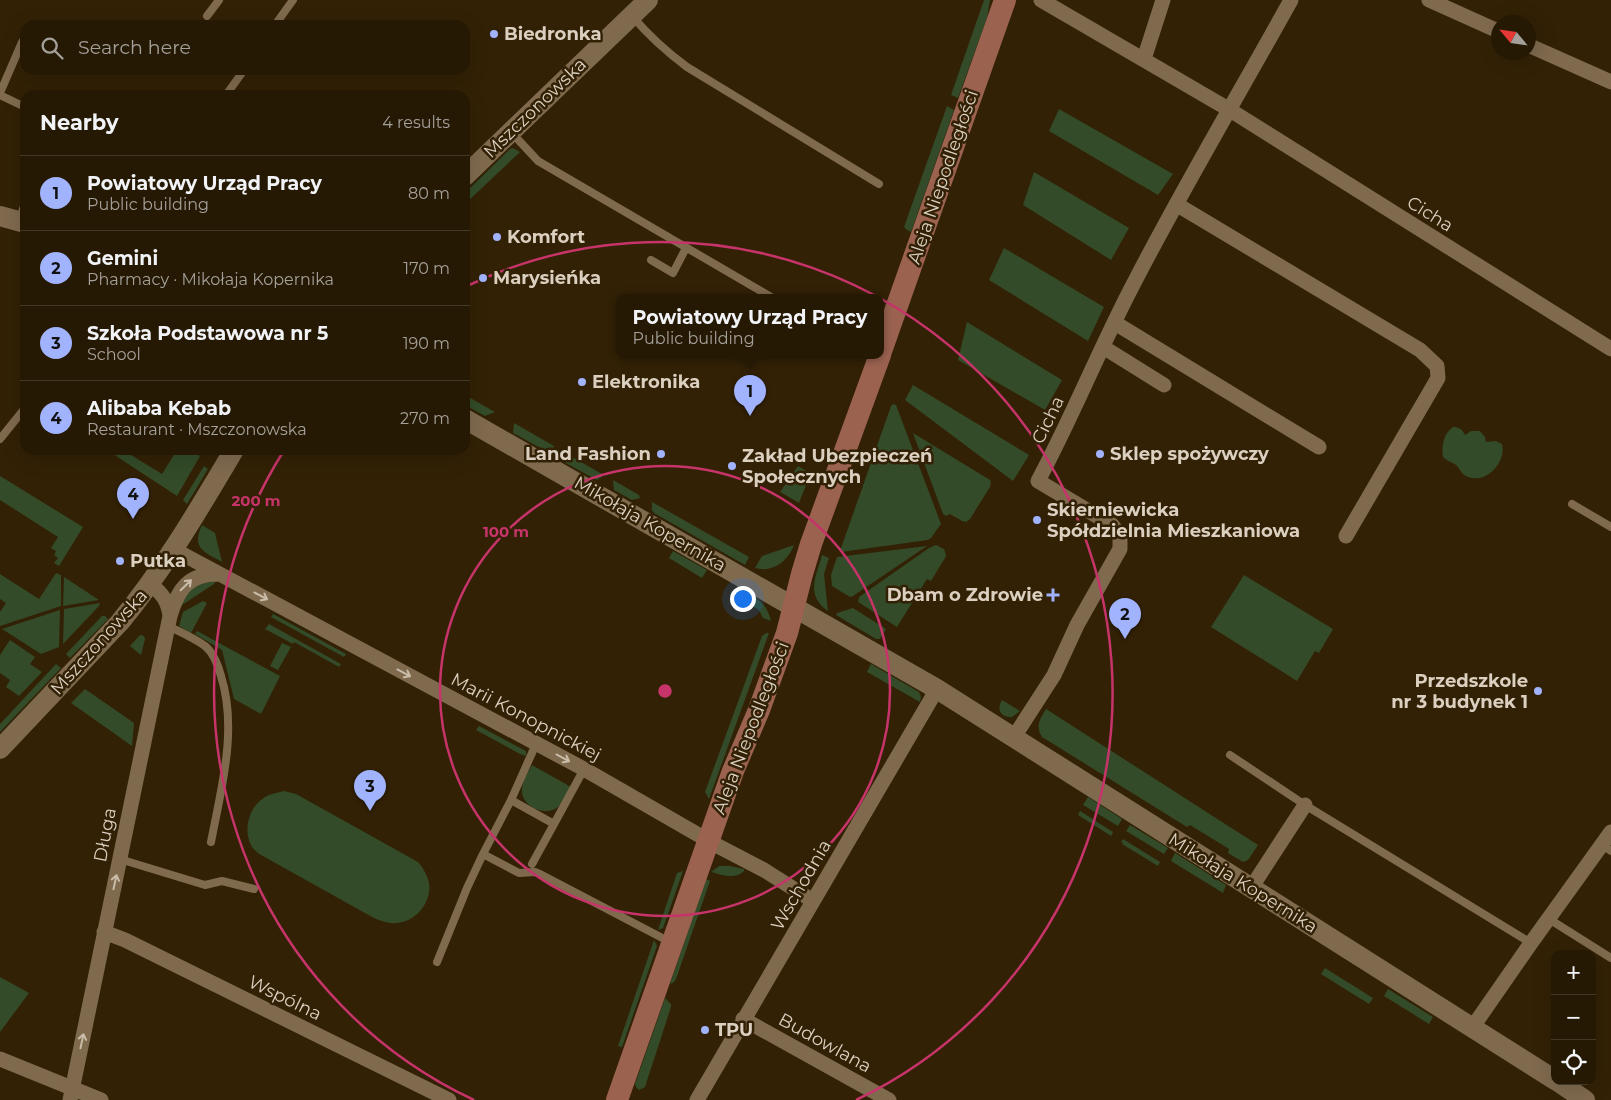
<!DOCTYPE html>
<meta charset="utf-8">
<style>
:root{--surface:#261904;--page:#2e220e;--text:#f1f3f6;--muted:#a4a09a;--line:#423826;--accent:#a1b3fd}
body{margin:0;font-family:Montserrat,sans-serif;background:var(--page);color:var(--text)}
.controls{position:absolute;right:15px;bottom:15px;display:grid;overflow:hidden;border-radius:10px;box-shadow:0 5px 20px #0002}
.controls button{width:45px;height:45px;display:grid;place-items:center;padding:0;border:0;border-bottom:1px solid var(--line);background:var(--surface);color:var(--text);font:25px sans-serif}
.compass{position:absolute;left:1491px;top:15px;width:45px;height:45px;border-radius:50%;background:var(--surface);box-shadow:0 5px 20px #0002;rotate:299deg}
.you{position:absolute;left:742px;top:598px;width:18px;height:18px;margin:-12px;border:4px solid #fff;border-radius:50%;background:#1a73e8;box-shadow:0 0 0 8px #1a73e833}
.badge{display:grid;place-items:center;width:32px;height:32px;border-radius:50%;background:var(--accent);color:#111;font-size:16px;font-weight:700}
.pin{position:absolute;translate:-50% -41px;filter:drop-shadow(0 1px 2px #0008)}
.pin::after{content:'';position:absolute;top:26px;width:18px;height:15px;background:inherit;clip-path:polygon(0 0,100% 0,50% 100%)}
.popup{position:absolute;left:616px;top:294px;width:268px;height:65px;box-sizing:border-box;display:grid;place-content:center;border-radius:10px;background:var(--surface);filter:drop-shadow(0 1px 4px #0005);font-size:16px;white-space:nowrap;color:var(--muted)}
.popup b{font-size:19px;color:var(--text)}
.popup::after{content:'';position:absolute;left:50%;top:100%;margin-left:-10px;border:10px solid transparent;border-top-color:var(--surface)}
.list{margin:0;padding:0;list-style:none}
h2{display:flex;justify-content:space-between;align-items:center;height:65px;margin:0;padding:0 20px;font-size:21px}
h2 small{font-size:16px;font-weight:400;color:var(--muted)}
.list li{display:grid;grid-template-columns:32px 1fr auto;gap:15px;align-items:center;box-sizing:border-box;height:75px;padding:0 20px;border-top:1px solid var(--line)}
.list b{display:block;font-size:19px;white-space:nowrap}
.list p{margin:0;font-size:16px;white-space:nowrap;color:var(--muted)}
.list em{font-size:16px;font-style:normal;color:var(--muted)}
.icon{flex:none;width:28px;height:28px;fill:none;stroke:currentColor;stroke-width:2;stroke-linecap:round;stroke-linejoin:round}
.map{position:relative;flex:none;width:1611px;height:1100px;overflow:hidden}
.search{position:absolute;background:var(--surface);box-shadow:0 5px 20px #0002;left:20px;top:20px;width:450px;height:55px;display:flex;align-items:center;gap:12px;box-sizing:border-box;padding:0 18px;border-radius:15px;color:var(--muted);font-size:19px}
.panel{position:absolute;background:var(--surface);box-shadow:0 5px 20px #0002;left:20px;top:90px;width:450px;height:365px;border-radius:15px}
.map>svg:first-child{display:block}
.green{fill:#334b28}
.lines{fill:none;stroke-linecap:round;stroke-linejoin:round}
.service{stroke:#7f6a4e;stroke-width:8}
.minor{stroke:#7f6a4e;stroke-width:15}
.tertiary{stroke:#7f6a4e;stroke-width:20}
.secondary{stroke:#9b6250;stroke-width:22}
.oneway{stroke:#c9bca9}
.ring{fill:none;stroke:#c6346a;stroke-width:2.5}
.poi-dot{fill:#a1b3fd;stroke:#322105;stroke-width:2}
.labels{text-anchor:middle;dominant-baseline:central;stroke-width:5;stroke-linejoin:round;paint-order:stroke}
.poi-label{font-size:18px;font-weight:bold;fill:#dbd0c0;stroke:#322105;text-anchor:start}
.street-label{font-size:18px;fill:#dbd0c0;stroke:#322105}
.centre{fill:#c6346a;stroke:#322105;stroke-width:2.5}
.ring-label{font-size:15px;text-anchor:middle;font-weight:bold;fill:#c6346a;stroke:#322105;stroke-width:5;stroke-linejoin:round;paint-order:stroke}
</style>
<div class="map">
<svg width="1611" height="1100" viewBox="0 0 1611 1100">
<rect width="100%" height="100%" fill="#322105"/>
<path class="green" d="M984,0H990L987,18L958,98L951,95Z
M947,106L954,110L911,232L907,230L904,227Z
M1059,109L1173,174L1158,195L1049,131Z
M513,148L520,152L465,204V193L510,149Z
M1034,172L1129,228L1111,260L1023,205Z
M1004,248L1104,307L1088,341L989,280Z
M967,322L1062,380L1045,410L958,360Z
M913,385L1029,455L1013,481L905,400Z
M465,395L495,412L485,416L465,405Z
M893,404L896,405L941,524L931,538L928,540L841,552L840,551L891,406Z
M514,423L554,446L553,451L548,452L513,433Z
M1453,427C1459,427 1462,429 1465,435L1471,431H1480L1485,437L1486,442L1496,441L1502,444C1507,462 1485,486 1466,476C1461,474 1460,468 1456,465C1452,462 1447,461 1443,457C1441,446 1444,433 1453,427Z
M913,433L990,480L991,482L990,487L970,519L966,522L962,521L950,514L946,516L943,514Z
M81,450H123L162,474L177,450H191L200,456L177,496L113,454L93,450L89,455Z
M565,453L602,474V477L597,480L562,461L561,457Z
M204,466L208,469L187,504L183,500Z
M798,466L808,472L810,475L799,503L780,492Z
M0,476L83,527L59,566L54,563L58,558L54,555L56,551L51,548L58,537L0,500Z
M613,480L639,495L640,498L632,500L614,490Z
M652,502L749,557L745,565L654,513L652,510Z
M202,525L215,533L222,562C204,552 191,548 202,525Z
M794,545C788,561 773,573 755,568L762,556Z
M936,545L944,549L946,555L945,558L931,581L927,579L897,627L858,602L859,597L929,548Z
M927,546L853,596L850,597L832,586L831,575L837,557Z
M673,551L707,570L702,578L669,558Z
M822,555L829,558L824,574L828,611C805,595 816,577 822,555Z
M56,573L61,575V606L0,626V612L6,603L0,599V574L39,599Z
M1244,575L1333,629L1319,653L1315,651L1297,681L1211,627Z
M64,577L99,600L63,606Z
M216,581L214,584L176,609L191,585Z
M742,590C758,599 766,602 771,621L763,618L759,610L741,599L740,593Z
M203,601L207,603L191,633L179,626L183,612Z
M100,603L99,606L63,644L64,609Z
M853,608L886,629L880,639H876L836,615L837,613Z
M60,610L59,647L41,654L2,629Z
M273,614L346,654L344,657L271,617Z
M102,616H105L108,619L70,658L66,654Z
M269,624L341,664L339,667L294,642L293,644L265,629Z
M197,631L280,676L261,714L234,699L222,650L195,634Z
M766,633H769L709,799L705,792L762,636Z
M140,635L144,636L145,639L141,655L130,646Z
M10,640L35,657L30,664L42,672L19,696L6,687L10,680L0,673V655Z
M282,643L291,647L278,670L270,666Z
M56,664L61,668L0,732V724Z
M871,664L919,692L921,697L920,702L867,672Z
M85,689L134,723L132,746L71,703Z
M1002,700L1020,711L1012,717C1001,717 996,710 1002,700Z
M1046,709L1258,845L1248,860L1243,862L1228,853L1229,849L1190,825L1187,827L1042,737C1035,726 1040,719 1046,709Z
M479,726L526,751V756L520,754L476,730Z
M532,765L571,787C567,793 564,802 558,807C546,817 522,807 522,791C522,782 527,773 532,765Z
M284,791L296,794L418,862C423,868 427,874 429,883C432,902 416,922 396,923C389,924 381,921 374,918L261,855C258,853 254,850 252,847C243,832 248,810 261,800C268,794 276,793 284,791Z
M1088,797L1122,819L1118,826L1083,805Z
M1080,811L1113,832L1111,836L1078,815Z
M1130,825L1168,848L1164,854L1126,831Z
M1123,839L1160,862L1158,866L1122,844L1123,843L1121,842Z
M1175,853L1226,885L1223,893L1171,861Z
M719,866H730L744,869V871C735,880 722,875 711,872Z
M683,871L663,928L658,930L677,873Z
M706,879L710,881L676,979L674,982L670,984Z
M654,940L657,946L622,1047L618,1046Z
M1325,968L1373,998L1369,1004L1321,974Z
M0,977L29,993L0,1032Z
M1388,989L1433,1017L1429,1024L1384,996Z
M665,998L671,1004V1007L645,1087L639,1090L636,1087L635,1084Z"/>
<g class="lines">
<path class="service" d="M207,16L219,0
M633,17C649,36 667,52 687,67L879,184
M275,25L293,0
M0,93L22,42
M0,95L25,107
M226,95L244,70
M511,132L538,161L771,297
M19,221L25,203
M651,260L673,273L686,248
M0,439L25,408
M1572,504L1611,527
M168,626C180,632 194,638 205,646C214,653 218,665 221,676C238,730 221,789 211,842
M1230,755L1305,805L1531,943
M511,800L554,824L532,864
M554,824L584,769
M1602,845L1611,851
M483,854L519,873L535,872L540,874L670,942
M120,861H126L205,885L222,881L254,889
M1549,919L1611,958
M437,962L467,888L483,854L511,800L536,744"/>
<path class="minor" d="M1041,0L1230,110L1611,349
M1429,0L1498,31
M1528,45L1611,82
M1144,59L1163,0
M1176,204L1420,350L1437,366L1438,378L1346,536
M1115,323L1319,447
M1103,347L1164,385
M173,549L584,769L716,845L764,870L813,901
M170,616C178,589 188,574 218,574
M1014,737L1054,675L1077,625L1120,549V535L1112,525L1038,481C1073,416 1100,347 1135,281C1184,186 1239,94 1291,0
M1251,888L1305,805
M104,932L125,940L449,1100
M743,1019L889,1100
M1472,1028L1531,943L1611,832
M0,1059L101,1100
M70,1100L170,616C168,601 162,593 150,584
M697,1100L937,689"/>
<path class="tertiary" d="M465,176L648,0
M0,216L25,223
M465,419L937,689L1555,1080
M0,749L120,622C164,569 199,509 234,450
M1557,1081L1585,1100"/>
<path class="secondary" d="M880,354L1005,0
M617,1100L733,771L759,710L787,633L802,574L811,544L880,355"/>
</g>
<defs><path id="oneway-shaft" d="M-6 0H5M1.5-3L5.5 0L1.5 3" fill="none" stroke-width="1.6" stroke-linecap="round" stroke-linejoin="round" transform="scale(1.25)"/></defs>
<g class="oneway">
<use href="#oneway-shaft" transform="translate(186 585) rotate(-44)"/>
<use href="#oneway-shaft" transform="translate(261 596) rotate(28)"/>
<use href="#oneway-shaft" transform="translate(404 673) rotate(28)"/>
<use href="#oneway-shaft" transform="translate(563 758) rotate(28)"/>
<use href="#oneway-shaft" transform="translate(115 882) rotate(-78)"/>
<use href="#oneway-shaft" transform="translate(82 1041) rotate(-78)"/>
</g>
<g class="ring">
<circle cx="665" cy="691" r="225"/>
<path d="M474 1100A451 451 0 0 1 283 452M467 286A451 451 0 1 1 856 1100"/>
</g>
<g class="poi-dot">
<circle cx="494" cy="34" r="5"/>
<circle cx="497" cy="237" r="5"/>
<circle cx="483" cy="278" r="5"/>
<circle cx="582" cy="382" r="5"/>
<circle cx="661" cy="454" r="5"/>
<circle cx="1100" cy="454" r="5"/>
<circle cx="732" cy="466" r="5"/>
<circle cx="1037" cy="520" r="5"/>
<circle cx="120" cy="561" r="5"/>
<path d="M1050.5 587.5h5v5h5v5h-5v5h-5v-5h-5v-5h5z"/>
<circle cx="1538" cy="691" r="5"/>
<circle cx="705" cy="1030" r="5"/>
</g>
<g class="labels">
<g class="poi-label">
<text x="504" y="34">Biedronka</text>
<text x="507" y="237">Komfort</text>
<text x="493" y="278">Marysieńka</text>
<text x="592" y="382">Elektronika</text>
<text x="651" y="454" text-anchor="end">Land Fashion</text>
<text x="1110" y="454">Sklep spożywczy</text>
<text x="742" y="456">Zakład Ubezpieczeń<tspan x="742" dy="21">Społecznych</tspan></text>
<text x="1047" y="510">Skierniewicka<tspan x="1047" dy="21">Spółdzielnia Mieszkaniowa</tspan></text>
<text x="130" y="561">Putka</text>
<text x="1043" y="595" text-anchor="end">Dbam o Zdrowie</text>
<text x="1528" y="681" text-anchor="end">Przedszkole<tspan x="1528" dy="21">nr 3 budynek 1</tspan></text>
<text x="715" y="1030">TPU</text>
</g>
<g class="street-label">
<text transform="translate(535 108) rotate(-44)">Mszczonowska</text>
<text transform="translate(943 177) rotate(-71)">Aleja Niepodległości</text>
<text transform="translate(1430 214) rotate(32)">Cicha</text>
<text transform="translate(1048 420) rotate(-64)">Cicha</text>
<text transform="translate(650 524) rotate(30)">Mikołaja Kopernika</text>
<text transform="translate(99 642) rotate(-48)">Mszczonowska</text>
<text transform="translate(526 717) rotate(28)">Marii Konopnickiej</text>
<text transform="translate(751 728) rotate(-69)">Aleja Niepodległości</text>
<text transform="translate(105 835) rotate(-79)">Długa</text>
<text transform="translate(1243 883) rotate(32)">Mikołaja Kopernika</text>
<text transform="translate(801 885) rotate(-60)">Wschodnia</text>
<text transform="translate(285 998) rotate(26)">Wspólna</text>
<text transform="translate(825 1043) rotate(29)">Budowlana</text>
</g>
</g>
<circle cx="665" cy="691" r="8" class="centre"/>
<g class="ring-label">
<text x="256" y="506">200 m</text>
<text x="506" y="537">100 m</text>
</g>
</svg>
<div class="controls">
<button>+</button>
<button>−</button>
<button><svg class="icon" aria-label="locate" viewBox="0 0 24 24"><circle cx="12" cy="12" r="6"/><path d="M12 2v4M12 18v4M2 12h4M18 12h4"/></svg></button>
</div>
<svg class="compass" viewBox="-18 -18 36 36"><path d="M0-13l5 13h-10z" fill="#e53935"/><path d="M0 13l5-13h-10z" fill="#a4a09a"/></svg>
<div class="you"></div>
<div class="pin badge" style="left:750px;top:416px">1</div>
<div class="popup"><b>Powiatowy Urząd Pracy</b>Public building</div>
<div class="pin badge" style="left:1125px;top:639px">2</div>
<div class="pin badge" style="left:370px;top:811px">3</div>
<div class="pin badge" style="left:133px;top:519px">4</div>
<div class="search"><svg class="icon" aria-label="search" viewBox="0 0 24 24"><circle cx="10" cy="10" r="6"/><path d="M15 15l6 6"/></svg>Search here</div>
<section class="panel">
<h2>Nearby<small>4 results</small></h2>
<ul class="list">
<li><span class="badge">1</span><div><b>Powiatowy Urząd Pracy</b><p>Public building</p></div><em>80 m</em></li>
<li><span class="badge">2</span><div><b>Gemini</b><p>Pharmacy · Mikołaja Kopernika</p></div><em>170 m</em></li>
<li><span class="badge">3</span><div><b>Szkoła Podstawowa nr 5</b><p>School</p></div><em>190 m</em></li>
<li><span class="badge">4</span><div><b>Alibaba Kebab</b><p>Restaurant · Mszczonowska</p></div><em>270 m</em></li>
</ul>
</section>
</div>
